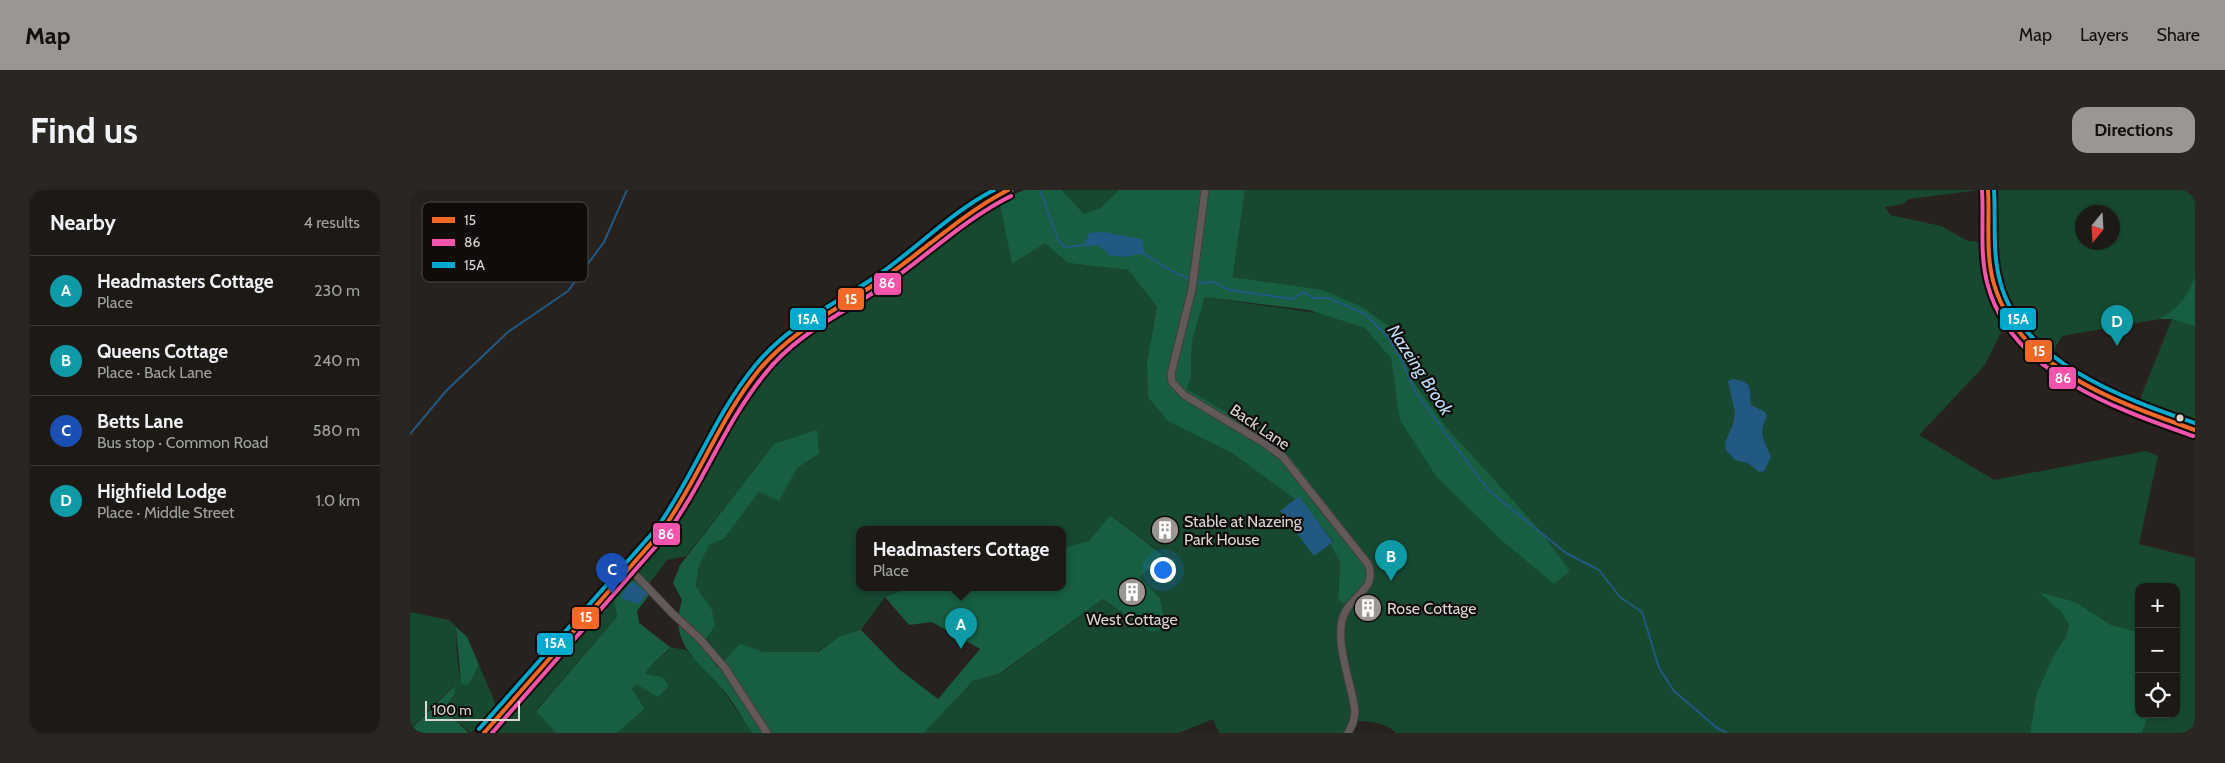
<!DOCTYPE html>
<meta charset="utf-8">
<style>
:root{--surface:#1d1a16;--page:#2a2723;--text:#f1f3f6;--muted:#a0a1a1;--line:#3b3835;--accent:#9c9692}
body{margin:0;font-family:Cabin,sans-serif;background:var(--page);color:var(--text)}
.controls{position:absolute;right:15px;bottom:15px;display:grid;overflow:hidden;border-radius:10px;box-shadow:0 1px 4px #0004}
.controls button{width:45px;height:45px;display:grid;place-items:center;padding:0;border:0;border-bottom:1px solid var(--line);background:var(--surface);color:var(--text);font:25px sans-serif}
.compass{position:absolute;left:1665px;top:15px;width:45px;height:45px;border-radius:50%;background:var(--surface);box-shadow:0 1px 4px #0004;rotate:198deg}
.scale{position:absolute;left:15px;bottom:12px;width:95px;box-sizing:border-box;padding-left:5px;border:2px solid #dbd4d0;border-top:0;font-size:14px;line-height:18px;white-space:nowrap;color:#dbd4d0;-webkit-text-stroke:4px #100c09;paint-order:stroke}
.you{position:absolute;left:752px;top:379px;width:18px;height:18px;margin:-12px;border:4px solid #fff;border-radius:50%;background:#1a73e8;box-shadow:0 0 0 8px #1a73e833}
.badge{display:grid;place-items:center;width:32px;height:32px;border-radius:50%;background:var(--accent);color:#fff;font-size:16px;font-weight:700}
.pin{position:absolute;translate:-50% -41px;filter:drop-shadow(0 1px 2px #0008)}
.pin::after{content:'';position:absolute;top:26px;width:18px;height:15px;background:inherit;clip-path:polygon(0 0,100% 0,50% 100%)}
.popup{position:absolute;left:446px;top:336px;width:210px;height:65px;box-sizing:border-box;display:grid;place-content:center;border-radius:10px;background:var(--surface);filter:drop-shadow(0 1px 4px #0005);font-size:16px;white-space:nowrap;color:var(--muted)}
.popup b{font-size:19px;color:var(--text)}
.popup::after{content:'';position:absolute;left:50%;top:100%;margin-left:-10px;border:10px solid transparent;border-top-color:var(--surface)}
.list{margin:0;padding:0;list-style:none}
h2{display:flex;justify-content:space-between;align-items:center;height:65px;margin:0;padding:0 20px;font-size:21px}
h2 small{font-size:16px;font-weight:400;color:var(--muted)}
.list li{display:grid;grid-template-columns:32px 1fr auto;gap:15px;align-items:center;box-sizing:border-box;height:70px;padding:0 20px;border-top:1px solid var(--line)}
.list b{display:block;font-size:19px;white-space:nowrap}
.list p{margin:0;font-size:16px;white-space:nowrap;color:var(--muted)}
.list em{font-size:16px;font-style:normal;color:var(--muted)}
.icon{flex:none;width:28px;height:28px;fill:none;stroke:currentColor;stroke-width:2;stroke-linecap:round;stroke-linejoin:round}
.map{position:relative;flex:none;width:1785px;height:543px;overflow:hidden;border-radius:15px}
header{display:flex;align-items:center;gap:30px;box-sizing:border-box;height:70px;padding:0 25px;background:var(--accent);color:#111}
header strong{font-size:24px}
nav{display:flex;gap:28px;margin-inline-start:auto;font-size:18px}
.intro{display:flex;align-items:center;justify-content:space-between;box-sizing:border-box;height:120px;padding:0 30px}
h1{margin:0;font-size:35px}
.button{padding:12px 22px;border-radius:15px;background:var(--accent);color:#111;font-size:18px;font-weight:700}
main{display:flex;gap:30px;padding:0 30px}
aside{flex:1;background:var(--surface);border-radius:15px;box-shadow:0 1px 4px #0004}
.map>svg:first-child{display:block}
.green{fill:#174931;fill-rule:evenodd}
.forest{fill:#175f40}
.water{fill:#225983}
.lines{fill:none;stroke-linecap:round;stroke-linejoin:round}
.stream{stroke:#225983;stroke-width:2}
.street-casing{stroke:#433e3b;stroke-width:9}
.secondary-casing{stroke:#433e3b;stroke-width:12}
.street{stroke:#635959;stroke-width:7}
.secondary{stroke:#675d5a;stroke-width:10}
.bus-1-casing{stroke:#100c09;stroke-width:8}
.bus-2-casing{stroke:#100c09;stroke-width:8}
.bus-3-casing{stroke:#100c09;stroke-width:8}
.bus-1{stroke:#f36827;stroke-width:4}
.bus-2{stroke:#f653ac;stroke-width:4}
.bus-3{stroke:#00a9ce;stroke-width:4}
.bus-dot{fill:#dbd4d0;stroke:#100c09;stroke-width:2}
.labels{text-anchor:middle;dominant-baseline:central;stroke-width:4.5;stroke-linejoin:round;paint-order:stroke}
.street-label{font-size:16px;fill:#dbd4d0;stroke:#100c09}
.poi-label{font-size:16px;fill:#dbd4d0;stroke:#100c09;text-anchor:start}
.water-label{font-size:18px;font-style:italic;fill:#bfdefa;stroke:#100c09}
.key{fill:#100c09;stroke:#4d4845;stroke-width:1}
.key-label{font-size:14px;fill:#dbd4d0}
.line-badge{stroke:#100c09;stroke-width:2}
.badge-label{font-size:14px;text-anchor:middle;font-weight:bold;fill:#fff}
</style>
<header>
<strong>Map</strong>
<nav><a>Map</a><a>Layers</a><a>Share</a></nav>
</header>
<div class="intro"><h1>Find us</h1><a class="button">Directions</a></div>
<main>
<aside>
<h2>Nearby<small>4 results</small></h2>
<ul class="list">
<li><span class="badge" style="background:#0f9aa8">A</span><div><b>Headmasters Cottage</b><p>Place</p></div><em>230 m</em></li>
<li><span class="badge" style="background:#0f9aa8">B</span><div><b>Queens Cottage</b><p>Place · Back Lane</p></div><em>240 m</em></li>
<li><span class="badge" style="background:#1a4fb4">C</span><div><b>Betts Lane</b><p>Bus stop · Common Road</p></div><em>580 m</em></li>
<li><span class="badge" style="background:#0f9aa8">D</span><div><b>Highfield Lodge</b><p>Place · Middle Street</p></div><em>1.0 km</em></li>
</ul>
</aside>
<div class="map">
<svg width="1785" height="543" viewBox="0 0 1785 543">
<rect width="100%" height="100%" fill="#27221e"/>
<path class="green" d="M652,0H709L690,18L674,24Z
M835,0H1569L1499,9L1493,14L1475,17L1480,25L1531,36L1558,51L1573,52L1577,25L1574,0H1785V237L1728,214L1762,129H1750L1652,146L1636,173L1613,157L1594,136L1574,176L1509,245L1584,290L1736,261L1748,266L1729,354L1785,368V543H1732L1739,524H1766V397H1729V442L1701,435L1666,412L1631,403L1651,422L1659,435L1655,448L1644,464L1626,505L1620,543H986C975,531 956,531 941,531L936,543H809L803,529L769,543H514L563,491L590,484L693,409L740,442L762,438L753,423L750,408L730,387L752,363L700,325L679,351L652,358V340H450V398H498L475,407L451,440L430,446L406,462H353L330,453L308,478L291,455L302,420L286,396L289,377L299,355L314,349L349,302L409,264L364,254L276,366L257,370L239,394L230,384L229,375L285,297L346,192L369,165L403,136L546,37L589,11L602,74L635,52L659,73L718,80L747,117L737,171L759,232L822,263L882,306L885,309L870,321L904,365L920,354L930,373L928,408L962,374L881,268L835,233L777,199L781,188L782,151L795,107L906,123L912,100L823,87ZM1672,22H1702V52H1672Z
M218,388L227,392L219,391L204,409L207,427L126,520L146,543H78Z
M0,422L39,430L46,437C47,451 45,488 56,496L61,491L69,475L86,515L61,543L34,519L44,505V495L0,539Z
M260,457L276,460L310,496L342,543H207L235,519L222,499L242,472L255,464Z"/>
<path class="forest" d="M614,0H652L674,24L690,18L709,0H835L823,87L913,100L950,116L986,141L1000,187L1036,237L1128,338L1160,381L1144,394L1089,348L1026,286L990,230L981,168L955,138L899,120L795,107L782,151L781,188L777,199L835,233L881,268L962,373L956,382C959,398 945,405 933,414L928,409L930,373L920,354L923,351L889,307L885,309L822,263L759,232L738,207L737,171L747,117L718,80L658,73L635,53L602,74L589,11Z
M1785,87V136L1762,129H1750C1771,116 1775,110 1785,87Z
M407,240L409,264L387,278L369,311L349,302L314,349L299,355L289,377L286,396L302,420L305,436L291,455L308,478L330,453L353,462H408L430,446L451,440L490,480L528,509L570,459L522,432L499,435L475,407L498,398H652V358L679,351L700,325L752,364L730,387L750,408L753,423L762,438L740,442L693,409L589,484L563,491L514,543H342C331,527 322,509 309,495C284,468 259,452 272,410L263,393L270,375L364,254Z
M223,390L227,392L240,404L227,421L229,433L260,457C251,469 243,469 235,484L252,487L259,496L248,507L226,494L222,499L235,519L207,543H146L126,521L207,427L204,409L219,391Z
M1629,402L1666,412L1701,435L1729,442V524H1739L1732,543H1620L1626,505L1644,464L1655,448L1659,435L1651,422Z
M46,437L57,447L69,475L61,491L56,496L51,492Z
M45,495L44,505L34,519L59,543H0V540Z"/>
<path class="water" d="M694,42L732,49L735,63L714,67L699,65L688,55L673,57L679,43Z
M1323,189C1344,192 1339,199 1341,215L1355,222L1357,227C1347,243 1355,252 1361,267L1354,281L1349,282L1338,273L1325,270L1316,260L1315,253L1323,234L1325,223L1318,191Z
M889,306L923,352L904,366L870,321Z
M224,392L237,403L229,414L213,409L211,405L220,393Z"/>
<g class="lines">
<path class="stream" d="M630,0L649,52L655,57L674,55
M732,63L767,84L781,89
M785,90L792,93L804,92L819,100L883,109L894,102L904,108H919L955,124L978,147L991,169L1006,203L1077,299L1156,363L1189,380L1210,407L1232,422L1249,478L1264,501L1307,538L1317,543
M0,244L36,201L98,142L158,101L194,52L217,0"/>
<defs>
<path id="street" d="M795,0L782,99L761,184L762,192L774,205L854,253L873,267L958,374C969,400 937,407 932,430C926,459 942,493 945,522L943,533L938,543
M220,379L262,423L290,449L315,478L357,543"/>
<path id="secondary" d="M1578,0C1581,31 1576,64 1584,95C1606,176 1713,215 1785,240
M74,543C112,502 149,459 187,417C211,389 237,362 259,331C297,277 318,210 365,162C395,131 437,113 473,89C515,60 552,21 598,0"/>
</defs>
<use href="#street" class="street-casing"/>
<use href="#secondary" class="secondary-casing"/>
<use href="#street" class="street"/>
<use href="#secondary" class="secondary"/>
<defs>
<path id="bus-1" d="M1578,0C1580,31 1575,64 1584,94C1609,180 1710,213 1785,240
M74,543L251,342C288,291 309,229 349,180C384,138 431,118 474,88C516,59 552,24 598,0"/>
<path id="bus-2" d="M1572,0C1574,32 1569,65 1578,96C1602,183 1706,219 1783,246
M82,543L255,346C293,295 314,234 354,185C387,142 435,123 478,93C519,64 555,29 601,6"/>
<path id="bus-3" d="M1584,0C1586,30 1582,62 1590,91C1610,172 1715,209 1785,233
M69,539L246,339C283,288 304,226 344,177C379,133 427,114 471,83C509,56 543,21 584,0"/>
</defs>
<use href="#bus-1" class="bus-1-casing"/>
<use href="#bus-2" class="bus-2-casing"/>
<use href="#bus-3" class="bus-3-casing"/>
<use href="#bus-1" class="bus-1"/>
<use href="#bus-2" class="bus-2"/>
<use href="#bus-3" class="bus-3"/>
</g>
<defs>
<symbol id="building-disc" viewBox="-11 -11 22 22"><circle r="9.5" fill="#9c9692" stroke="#100c09"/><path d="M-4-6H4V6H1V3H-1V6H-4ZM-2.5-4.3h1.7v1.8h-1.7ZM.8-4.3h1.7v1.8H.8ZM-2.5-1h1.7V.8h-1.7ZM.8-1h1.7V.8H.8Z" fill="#fff"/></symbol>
</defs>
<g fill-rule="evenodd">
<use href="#building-disc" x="739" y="324" width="32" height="32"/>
<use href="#building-disc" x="706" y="386" width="32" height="32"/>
<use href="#building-disc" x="942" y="402" width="32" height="32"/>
</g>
<circle class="bus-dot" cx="1770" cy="228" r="4.5"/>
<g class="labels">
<g class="street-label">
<text transform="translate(850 237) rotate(34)">Back Lane</text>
</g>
<g class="poi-label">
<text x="774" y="331">Stable at Nazeing<tspan x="774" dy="18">Park House</tspan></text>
<text x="977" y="418">Rose Cottage</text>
<text x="722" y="429" text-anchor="middle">West Cottage</text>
</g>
<g class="water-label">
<text transform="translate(1010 180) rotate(57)">Nazeing Brook</text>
</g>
</g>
<rect x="12" y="12" width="166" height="80" rx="8" class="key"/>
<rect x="22" y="27" width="23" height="6" fill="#f36827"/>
<rect x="22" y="49" width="23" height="7" fill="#f653ac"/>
<rect x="22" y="72" width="23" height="6" fill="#00a9ce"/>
<g class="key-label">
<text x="54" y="35">15</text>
<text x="54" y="57">86</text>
<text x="54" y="80">15A</text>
</g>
<g class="line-badge">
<rect x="463" y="82" width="29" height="24" rx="5" fill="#f653ac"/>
<rect x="427" y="97" width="28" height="24" rx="5" fill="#f36827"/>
<rect x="1589" y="117" width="38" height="24" rx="5" fill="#00a9ce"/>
<rect x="379" y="117" width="38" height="24" rx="5" fill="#00a9ce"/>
<rect x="1614" y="149" width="29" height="24" rx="5" fill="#f36827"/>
<rect x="1638" y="176" width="29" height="24" rx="5" fill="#f653ac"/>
<rect x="242" y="332" width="29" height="24" rx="5" fill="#f653ac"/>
<rect x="161" y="416" width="29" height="24" rx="5" fill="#f36827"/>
<rect x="126" y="442" width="38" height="24" rx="5" fill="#00a9ce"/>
</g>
<g class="badge-label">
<text x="477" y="98">86</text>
<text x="441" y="114">15</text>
<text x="1608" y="134">15A</text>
<text x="398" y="134">15A</text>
<text x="1629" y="166">15</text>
<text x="1653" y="193">86</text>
<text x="256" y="349">86</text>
<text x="176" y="432">15</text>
<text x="145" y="458">15A</text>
</g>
</svg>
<div class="controls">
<button>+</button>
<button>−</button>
<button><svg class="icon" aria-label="locate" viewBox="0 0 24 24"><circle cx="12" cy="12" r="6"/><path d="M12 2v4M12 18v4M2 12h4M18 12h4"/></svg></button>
</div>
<svg class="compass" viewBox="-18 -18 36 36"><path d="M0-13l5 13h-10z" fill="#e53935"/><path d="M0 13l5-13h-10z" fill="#a0a1a1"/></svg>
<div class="scale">100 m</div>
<div class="you"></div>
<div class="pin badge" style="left:551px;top:459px;background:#0f9aa8">A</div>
<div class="popup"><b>Headmasters Cottage</b>Place</div>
<div class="pin badge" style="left:981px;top:391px;background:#0f9aa8">B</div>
<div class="pin badge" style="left:202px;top:404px;background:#1a4fb4">C</div>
<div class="pin badge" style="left:1707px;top:156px;background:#0f9aa8">D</div>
</div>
</main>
